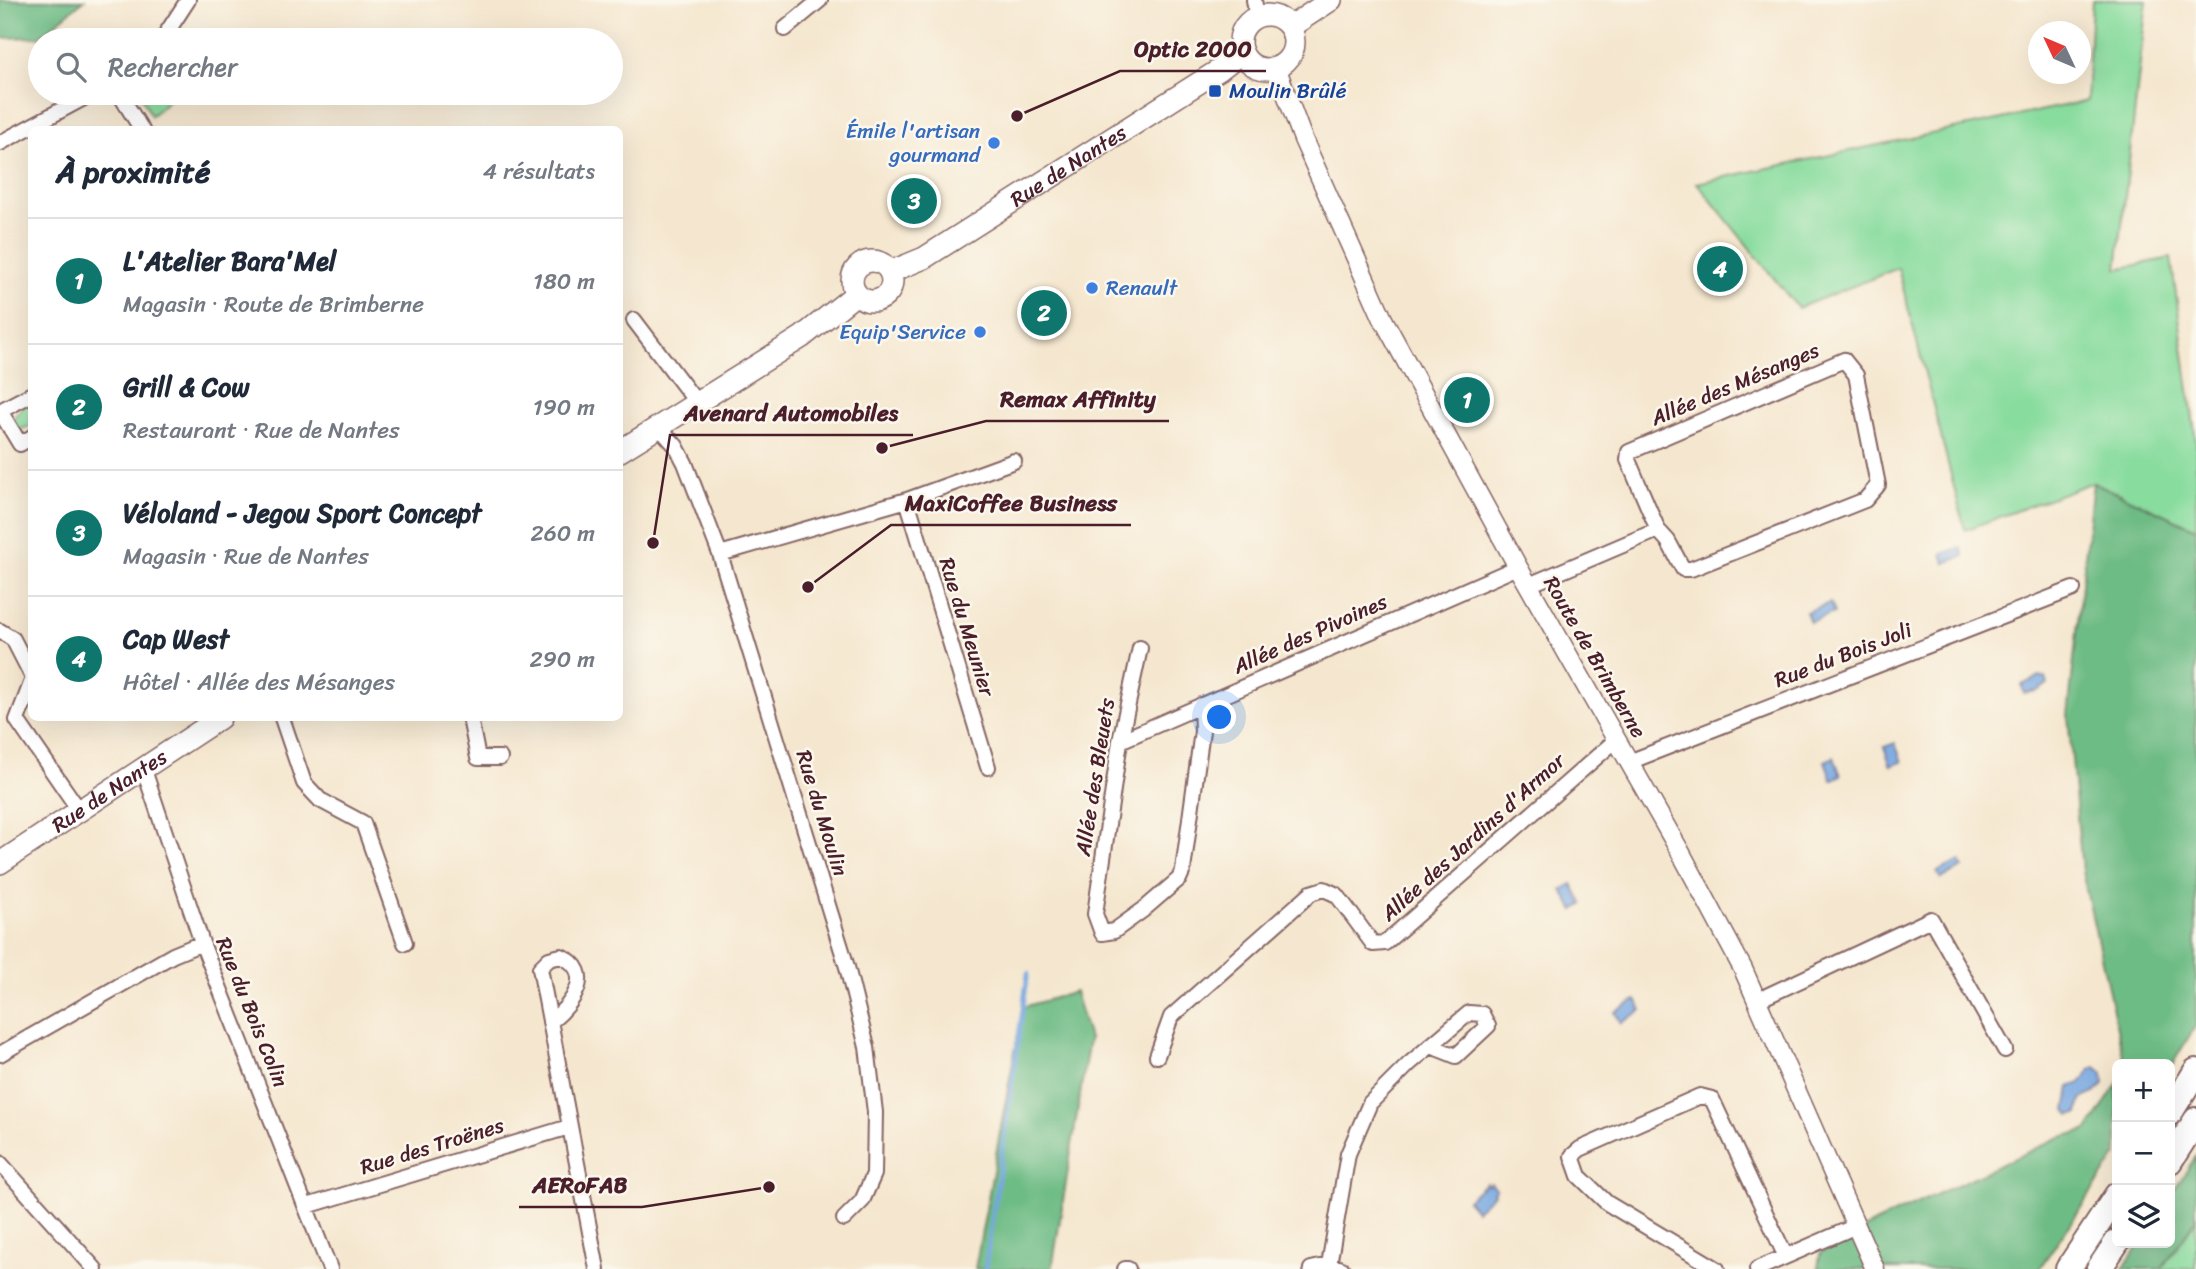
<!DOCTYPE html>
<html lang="fr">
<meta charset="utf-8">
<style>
:root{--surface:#fff;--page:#f2f2f3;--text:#1f2937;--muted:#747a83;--line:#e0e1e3;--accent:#0f766e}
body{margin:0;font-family:Sriracha,sans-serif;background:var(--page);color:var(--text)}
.controls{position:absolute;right:21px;bottom:21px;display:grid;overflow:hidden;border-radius:10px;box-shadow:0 7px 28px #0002}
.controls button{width:63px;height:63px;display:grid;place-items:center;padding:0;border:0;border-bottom:2px solid var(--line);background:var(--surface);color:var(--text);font:35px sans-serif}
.compass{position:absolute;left:2028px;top:21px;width:63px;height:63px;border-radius:50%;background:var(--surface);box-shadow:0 7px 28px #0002;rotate:314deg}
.you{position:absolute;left:1220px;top:718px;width:24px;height:24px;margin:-18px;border:5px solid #fff;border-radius:50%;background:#1a73e8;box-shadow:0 0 0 10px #1a73e833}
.badge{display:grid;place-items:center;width:46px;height:46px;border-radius:50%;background:var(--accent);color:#fff;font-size:23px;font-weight:700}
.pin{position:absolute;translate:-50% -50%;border:4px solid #fff;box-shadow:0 2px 7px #0006}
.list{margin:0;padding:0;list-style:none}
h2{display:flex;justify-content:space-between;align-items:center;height:91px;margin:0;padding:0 28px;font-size:30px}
h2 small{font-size:23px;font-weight:400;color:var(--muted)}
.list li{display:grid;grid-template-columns:46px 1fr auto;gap:21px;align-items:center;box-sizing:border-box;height:126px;padding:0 28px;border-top:2px solid var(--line)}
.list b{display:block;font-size:26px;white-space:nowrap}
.list p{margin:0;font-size:23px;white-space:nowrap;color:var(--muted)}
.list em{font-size:23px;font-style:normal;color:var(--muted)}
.icon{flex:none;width:38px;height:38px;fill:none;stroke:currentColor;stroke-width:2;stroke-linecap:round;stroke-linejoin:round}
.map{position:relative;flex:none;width:2196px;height:1269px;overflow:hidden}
.search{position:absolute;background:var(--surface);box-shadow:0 7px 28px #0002;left:28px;top:28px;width:595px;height:77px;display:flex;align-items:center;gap:18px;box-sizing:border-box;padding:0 24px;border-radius:38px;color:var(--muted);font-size:26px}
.panel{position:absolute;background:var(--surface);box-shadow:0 7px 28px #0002;left:28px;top:126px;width:595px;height:595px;border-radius:10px}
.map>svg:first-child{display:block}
.green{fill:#88dc9e;stroke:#697e64;stroke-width:2}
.forest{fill:#6ebc85;stroke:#5c6e58;stroke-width:2}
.water{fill:#74a6e0;stroke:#5f6286;stroke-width:2}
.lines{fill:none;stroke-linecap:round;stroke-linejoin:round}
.stream{stroke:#74a6e0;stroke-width:4.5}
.minor-casing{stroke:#866564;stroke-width:18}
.tertiary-casing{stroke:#866564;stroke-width:21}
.secondary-casing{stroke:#866564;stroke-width:24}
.trunk-casing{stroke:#866564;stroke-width:28}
.minor{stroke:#fff;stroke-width:14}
.tertiary{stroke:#fff;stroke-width:18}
.secondary{stroke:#fff;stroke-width:21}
.trunk{stroke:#fff;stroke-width:24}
.transit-dot{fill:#1a4fb4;stroke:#fbf7ec;stroke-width:2.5}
.shop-dot{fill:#3f7fe0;stroke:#fbf7ec;stroke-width:2.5}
.labels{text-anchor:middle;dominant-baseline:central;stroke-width:5;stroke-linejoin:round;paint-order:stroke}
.transit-label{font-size:21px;fill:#164399;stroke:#fbf7ec;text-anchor:start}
.shop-label{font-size:21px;fill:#366cbe;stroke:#fbf7ec;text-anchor:end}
.street-label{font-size:21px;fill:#4a1f2b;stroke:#fbf7ec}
.leader{fill:none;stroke:#4a1f2b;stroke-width:2.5}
.callout-dot{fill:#4a1f2b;stroke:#fbf7ec;stroke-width:2.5}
.callout-label{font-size:23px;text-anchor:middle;font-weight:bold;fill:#4a1f2b;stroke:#fbf7ec;stroke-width:5;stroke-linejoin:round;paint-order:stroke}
</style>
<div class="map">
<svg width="2196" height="1269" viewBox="0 0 2196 1269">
<rect width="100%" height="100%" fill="#fbf7ec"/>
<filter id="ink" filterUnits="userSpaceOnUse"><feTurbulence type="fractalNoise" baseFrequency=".0143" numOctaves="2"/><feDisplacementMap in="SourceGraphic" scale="14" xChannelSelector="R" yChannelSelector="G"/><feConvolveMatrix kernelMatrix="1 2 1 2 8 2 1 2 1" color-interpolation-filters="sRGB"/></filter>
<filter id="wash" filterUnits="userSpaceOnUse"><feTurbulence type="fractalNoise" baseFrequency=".00686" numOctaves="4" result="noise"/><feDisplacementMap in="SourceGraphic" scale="28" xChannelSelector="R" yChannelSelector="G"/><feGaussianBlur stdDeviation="1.57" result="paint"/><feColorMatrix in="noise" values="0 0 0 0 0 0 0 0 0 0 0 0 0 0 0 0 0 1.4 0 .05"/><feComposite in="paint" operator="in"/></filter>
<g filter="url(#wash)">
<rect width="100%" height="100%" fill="#f5e7cf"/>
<path class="green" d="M2092,0H2147L2117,269L2171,258L2196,442V529L2093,482L1965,530L1898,268L1798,308L1697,183L2087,101Z
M140,93H176L151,116Z
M31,402V426L18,430L12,420L23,406Z
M2196,1220V1269H2161Z"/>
<path class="forest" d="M0,0H84L39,37L0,38Z
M2093,482L2196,529V1025L2170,1068V1064H2125L2082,871L2068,715Z
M1075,992L1089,1039L1052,1269H975L1023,1007Z
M2117,1084V1155L2039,1269H1818L1820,1253L1877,1222L2058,1138L2088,1130Z
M2196,1156V1220L2161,1269H2123L2140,1243H2170V1197Z"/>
<path class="water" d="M1961,547L1964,556L1945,563L1942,554Z
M1830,603L1834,613L1810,622L1806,612Z
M2040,676L2046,678L2048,684L2037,691L2024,693L2022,685Z
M1895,743L1902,762L1891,766L1884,747Z
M1834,757L1841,776L1832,780L1825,761Z
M1960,861L1963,868L1941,879L1937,872Z
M1572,884L1583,904L1574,910L1562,890Z
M1636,1000L1642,1010L1621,1023L1615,1012Z
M2096,1067L2103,1073L2104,1084L2095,1093L2081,1099L2078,1114L2070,1115L2066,1110L2070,1087L2081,1083L2090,1070Z
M1486,1183L1488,1185L1490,1183L1496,1189L1493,1192L1494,1194L1476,1210L1467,1200Z"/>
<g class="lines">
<path class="stream" d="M985,1269L1028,973"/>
</g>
</g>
<g filter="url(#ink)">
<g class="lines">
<defs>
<path id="minor" d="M1254,0L1257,17
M785,29L820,0
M162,40L188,0
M119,93L142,130
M0,143L93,93
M634,320L697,403
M1844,360L1856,375L1878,485L1865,500L1691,569H1683L1668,541L1658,530L1628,460L1629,452Z
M32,394L0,411L20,444L32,437
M659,427L676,446L685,463L720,554L847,967L867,1047L875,1112L874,1174L862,1201L844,1219
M907,500L1014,461
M720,554L907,500L988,767
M1529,585L1658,530
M0,631L13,639L32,676
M1140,648L1120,741L1095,914L1102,933L1114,931L1143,910L1179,879L1183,870L1202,731L1201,705
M32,681L17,720L79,810
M282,718L304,783L320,800L363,823L405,943
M470,718L478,758H500
M1120,741L1518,567
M1629,762L2073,589
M143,767L202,943L330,1269
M1756,1001L1931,919L2005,1050
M550,1022C572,1005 597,972 561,956L549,959L540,968L597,1269
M0,1054L173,955L202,943
M1157,1056L1171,1017L1311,893L1324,889L1337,895L1373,944L1385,943L1616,740
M0,1163L95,1269
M307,1206L569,1127
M1329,1265L1348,1154L1370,1103L1409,1064L1469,1013L1482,1014L1488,1026L1456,1056L1431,1046
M1125,1269H1128
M1311,1269L1329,1265L1342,1269
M1717,1269L1607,1203L1579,1176L1572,1156L1580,1149L1700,1096L1712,1099L1785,1255
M1757,1269L1856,1226"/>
<path id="tertiary" d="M1276,67L1303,139L1383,319L1518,567L1681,853L1743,969L1875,1269"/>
<g id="secondary">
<circle cx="1267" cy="42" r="27"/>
<path d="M1290,27L1331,0"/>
<circle cx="872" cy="281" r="20"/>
<path id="s1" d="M890,272L924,258L1219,70L1242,52"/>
<path d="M620,451L802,337L856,294"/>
<path id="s2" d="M0,863L220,718"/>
</g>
<path id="trunk" d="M2170,1113L2196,1071
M2170,1161L2196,1120
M2068,1269L2117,1195
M2099,1269L2117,1242"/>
</defs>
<use href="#minor" class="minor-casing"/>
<use href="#tertiary" class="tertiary-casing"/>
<use href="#secondary" class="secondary-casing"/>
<use href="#trunk" class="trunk-casing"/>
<use href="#minor" class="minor"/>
<use href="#tertiary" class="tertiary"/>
<use href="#secondary" class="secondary"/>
<use href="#trunk" class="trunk"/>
</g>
</g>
<rect class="transit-dot" x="1208" y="84" width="14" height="14" rx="3.5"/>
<g class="shop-dot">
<circle cx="994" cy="143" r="7"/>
<circle cx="1092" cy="288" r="7"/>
<circle cx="980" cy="332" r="7"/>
</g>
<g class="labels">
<g class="transit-label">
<text x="1229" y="91">Moulin Brûlé</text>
</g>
<g class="shop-label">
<text x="980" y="131">Émile l'artisan<tspan x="980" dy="24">gourmand</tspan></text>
<text x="1106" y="288" text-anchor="start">Renault</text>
<text x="966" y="332">Equip'Service</text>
</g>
<g class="street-label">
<text stroke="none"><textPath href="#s1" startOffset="208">Rue de Nantes</textPath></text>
<text transform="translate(1735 384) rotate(-23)">Allée des Mésanges</text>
<text transform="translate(967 627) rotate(73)">Rue du Meunier</text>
<text transform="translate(1310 634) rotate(-24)">Allée des Pivoines</text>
<text transform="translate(1843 655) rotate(-21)">Rue du Bois Joli</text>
<text transform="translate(1595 657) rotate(60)">Route de Brimberne</text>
<text transform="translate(1095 777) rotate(-81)">Allée des Bleuets</text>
<text stroke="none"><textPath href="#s2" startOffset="131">Rue de Nantes</textPath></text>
<text transform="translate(822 813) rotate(73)">Rue du Moulin</text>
<text transform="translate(1473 837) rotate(-42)">Allée des Jardins d'Armor</text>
<text transform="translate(252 1012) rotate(68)">Rue du Bois Colin</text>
<text transform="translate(432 1146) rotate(-17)">Rue des Troënes</text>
</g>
</g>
<path class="leader" d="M1017 116L1120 71H1266M882 448L986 421H1169M653 543L670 435H913M808 587L891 525H1131M769 1187L642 1207H519"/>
<g class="callout-dot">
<circle cx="1017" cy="116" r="7"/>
<circle cx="882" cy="448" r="7"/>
<circle cx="653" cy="543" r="7"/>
<circle cx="808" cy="587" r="7"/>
<circle cx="769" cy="1187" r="7"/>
</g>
<g class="callout-label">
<text x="1193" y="57">Optic 2000</text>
<text x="1078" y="407">Remax Affinity</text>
<text x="791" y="421">Avenard Automobiles</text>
<text x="1011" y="511">MaxiCoffee Business</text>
<text x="580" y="1193">AERoFAB</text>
</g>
</svg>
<div class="controls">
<button>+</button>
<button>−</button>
<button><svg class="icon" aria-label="layers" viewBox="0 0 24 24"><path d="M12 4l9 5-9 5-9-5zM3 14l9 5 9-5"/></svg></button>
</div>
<svg class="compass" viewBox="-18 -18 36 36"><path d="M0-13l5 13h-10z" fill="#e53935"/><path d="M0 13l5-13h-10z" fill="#747a83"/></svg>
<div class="you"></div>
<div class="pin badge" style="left:1467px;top:400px">1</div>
<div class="pin badge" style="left:1044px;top:313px">2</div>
<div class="pin badge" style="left:914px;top:201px">3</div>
<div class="pin badge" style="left:1720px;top:269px">4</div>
<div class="search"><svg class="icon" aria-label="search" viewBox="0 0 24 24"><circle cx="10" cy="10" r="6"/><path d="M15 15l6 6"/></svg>Rechercher</div>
<section class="panel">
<h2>À proximité<small>4 résultats</small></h2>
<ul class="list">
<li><span class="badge">1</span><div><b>L'Atelier Bara'Mel</b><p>Magasin · Route de Brimberne</p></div><em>180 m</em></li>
<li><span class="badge">2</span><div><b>Grill &amp; Cow</b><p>Restaurant · Rue de Nantes</p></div><em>190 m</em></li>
<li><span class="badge">3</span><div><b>Véloland - Jegou Sport Concept</b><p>Magasin · Rue de Nantes</p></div><em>260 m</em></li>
<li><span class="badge">4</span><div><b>Cap West</b><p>Hôtel · Allée des Mésanges</p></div><em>290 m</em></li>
</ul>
</section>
</div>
